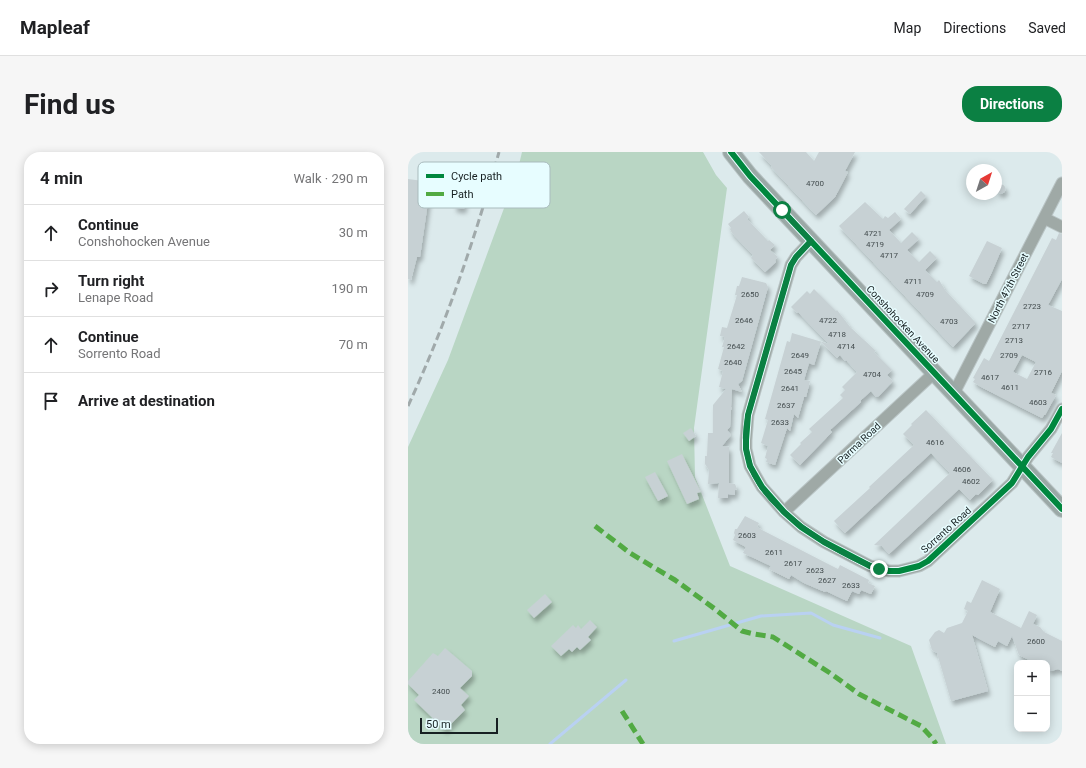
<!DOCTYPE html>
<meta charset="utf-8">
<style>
:root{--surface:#fff;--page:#f6f6f6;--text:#202124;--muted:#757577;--line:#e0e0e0;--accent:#0b8043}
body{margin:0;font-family:Roboto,sans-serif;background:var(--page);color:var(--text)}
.controls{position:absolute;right:12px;bottom:12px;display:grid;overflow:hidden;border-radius:8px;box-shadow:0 2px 10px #0003}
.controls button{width:36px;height:36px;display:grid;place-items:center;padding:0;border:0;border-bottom:1px solid var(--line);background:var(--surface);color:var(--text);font:20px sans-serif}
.compass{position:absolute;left:558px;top:12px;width:36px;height:36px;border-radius:50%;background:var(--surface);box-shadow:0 2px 10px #0003;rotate:39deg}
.scale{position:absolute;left:12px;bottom:10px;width:78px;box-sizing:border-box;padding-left:4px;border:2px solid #172022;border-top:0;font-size:11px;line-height:14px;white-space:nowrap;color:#172022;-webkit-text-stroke:3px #e7fdff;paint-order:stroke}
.stop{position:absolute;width:12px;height:12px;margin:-9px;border:3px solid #0b8043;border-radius:50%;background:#fff}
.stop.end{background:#0b8043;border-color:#fff;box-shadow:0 1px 4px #0008}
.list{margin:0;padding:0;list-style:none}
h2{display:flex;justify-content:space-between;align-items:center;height:52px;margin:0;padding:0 16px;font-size:17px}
h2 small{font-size:13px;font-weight:400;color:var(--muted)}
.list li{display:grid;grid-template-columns:26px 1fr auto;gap:12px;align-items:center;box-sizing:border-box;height:56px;padding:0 16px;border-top:1px solid var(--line)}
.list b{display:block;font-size:15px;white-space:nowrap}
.list p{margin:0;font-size:13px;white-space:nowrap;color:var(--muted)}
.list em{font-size:13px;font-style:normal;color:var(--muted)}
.icon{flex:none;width:22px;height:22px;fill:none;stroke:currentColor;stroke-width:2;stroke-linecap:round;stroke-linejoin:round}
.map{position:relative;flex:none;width:654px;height:592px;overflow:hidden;border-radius:16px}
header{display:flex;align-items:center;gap:24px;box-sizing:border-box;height:56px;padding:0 20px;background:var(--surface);border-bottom:1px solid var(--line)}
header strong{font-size:19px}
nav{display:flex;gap:22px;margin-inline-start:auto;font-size:14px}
.intro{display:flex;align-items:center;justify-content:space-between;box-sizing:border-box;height:96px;padding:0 24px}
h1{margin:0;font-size:28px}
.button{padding:10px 18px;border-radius:16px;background:var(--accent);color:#fff;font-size:14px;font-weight:700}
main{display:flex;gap:24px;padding:0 24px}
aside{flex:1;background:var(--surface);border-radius:16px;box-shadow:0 2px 10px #0003}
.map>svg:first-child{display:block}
.green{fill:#b9d6c4}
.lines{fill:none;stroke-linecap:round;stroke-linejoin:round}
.stream{stroke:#b9d1f2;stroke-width:3}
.building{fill:#c7d1d4;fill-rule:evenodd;filter:url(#shadow)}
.street-casing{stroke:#bac5c6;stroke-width:13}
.secondary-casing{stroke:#bac5c6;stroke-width:18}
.street{stroke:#9fa9a6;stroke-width:11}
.secondary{stroke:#9ba8a6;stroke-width:16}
.rail{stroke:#a0a9aa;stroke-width:3;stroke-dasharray:8 4;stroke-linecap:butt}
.quiet{stroke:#52aa43;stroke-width:5;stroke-dasharray:10 5;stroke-linecap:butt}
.cycleway-casing{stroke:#e7fdff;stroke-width:8}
.cycleway{stroke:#00873e;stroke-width:6}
.route{stroke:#0b8043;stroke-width:5}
.labels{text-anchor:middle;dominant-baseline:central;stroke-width:3;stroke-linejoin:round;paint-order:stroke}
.number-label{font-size:8px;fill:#434c4e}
.street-label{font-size:10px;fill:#172022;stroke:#e7fdff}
.key{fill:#e7fdff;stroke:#a9bbbd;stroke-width:1}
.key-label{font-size:11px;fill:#172022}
</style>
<header>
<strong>Mapleaf</strong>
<nav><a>Map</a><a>Directions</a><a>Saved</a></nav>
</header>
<div class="intro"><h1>Find us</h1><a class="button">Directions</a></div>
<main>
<aside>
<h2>4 min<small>Walk · 290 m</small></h2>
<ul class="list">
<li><svg class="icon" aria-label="ahead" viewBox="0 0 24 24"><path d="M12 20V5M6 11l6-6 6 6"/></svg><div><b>Continue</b><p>Conshohocken Avenue</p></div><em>30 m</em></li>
<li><svg class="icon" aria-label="right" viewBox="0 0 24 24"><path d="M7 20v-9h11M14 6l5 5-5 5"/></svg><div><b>Turn right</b><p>Lenape Road</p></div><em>190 m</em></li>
<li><svg class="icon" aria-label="ahead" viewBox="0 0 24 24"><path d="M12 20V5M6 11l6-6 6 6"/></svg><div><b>Continue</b><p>Sorrento Road</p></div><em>70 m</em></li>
<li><svg class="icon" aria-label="arrive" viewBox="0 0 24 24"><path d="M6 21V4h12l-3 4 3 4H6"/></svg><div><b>Arrive at destination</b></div></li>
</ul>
</aside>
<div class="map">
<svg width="654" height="592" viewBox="0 0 654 592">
<defs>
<filter id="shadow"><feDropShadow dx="2.5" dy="4.5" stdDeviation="2" flood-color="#0004"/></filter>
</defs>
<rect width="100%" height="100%" fill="#dceaec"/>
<path class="green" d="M114,0H295L308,23L319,36L286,276L287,325L322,414L503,494L538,592H0V295L40,208L109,21Z"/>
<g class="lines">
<path class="stream" d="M266,489L353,464L403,461L425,473L472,486
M142,592L218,528"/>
</g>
<path class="building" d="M351,0H398L406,9L411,0H447L437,19L440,20L427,45L408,63L363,15L364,14Z
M47,26L63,28L61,41L58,40L56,57L46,56L48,39L45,38Z
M0,27L23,30V33H28L27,44L21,43L12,105H9L3,128L0,127Z
M588.5 37a4.5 4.5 0 1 1 9 0a4.5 4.5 0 1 1-9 0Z
M513,39L518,44L502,62L496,57Z
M457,50L475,67L477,64L480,66L487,60L493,67L481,78L493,91L504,80L511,87L499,98L511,110L522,99L529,106L517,118L529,130L531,128L537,138L567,170V172L563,176L545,195L431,74Z
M336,59L341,65L339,67L360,89L361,88L367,93L362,98L370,105L367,108L368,110L357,120L343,106L345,103L324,81L322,77L323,76L320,72Z
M651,81L654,82V127L640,153L654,159V219L643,241L648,243L637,263H636L634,266L575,236L565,230L567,227L565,226L576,206L581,209L644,86L648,88ZM614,203L628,210L619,227L605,220Z
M579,89L594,96L583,122L578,132H576L561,124Z
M334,125L358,131L360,135L334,229L330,232L334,240L324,237L323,255L324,256L323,258L322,275L319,278L323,283L314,294L321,295V331L327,332L329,337L327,338V343L320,342V346H310L311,331L300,332L301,318L297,312V304H299L300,281H305V253L318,237L311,235L315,219L310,217L316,195H314L317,185L312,184L314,175L319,176L329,143H327L329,134H331Z
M406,137L428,159L429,158L442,175L468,199L466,200L484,218L479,223L485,229L471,244L468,245L463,239L453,248V250L422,278L424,280L421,283L392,313L382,303L393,292L392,291L404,280L401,277L435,246L432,243L437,238L434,235L449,220L438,208L437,209L432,203L429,206L413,190L406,213L401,211L396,228L402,229L398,245H396L390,266L386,262L382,279L379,276L367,313L358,310L359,307L357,306L360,294L353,291L360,268L357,267L379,189L382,190L384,181L421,192L390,160L389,161L383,155L399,139L402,142Z
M518,258L585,328L570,343L568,342L562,348L551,337L481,402L474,394L466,393L542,321L523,301L437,381L426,369L462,336L461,335L506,293L495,282L504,273L503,272Z
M283,276L288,284L281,289L275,281Z
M654,281V311L643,305L645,301H643Z
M274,302L293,340L289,341L291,347L279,352L259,309Z
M247,320L260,344L250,349L237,325Z
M337,364L351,371L349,375L354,378L424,414L430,417L432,413L461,428L460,431L467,434L463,442L453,438L451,442L444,439L439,449L418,439L417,440L396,431L383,423L381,427L361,417L363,414L335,401L338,395L325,388L327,383L326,381L327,377H329Z
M574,428L592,437L582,460L613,476L621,459L629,463L625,472L632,475L636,480L654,489V519L650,517L643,519L639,517V511H627L611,503L604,484L599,494L590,489L587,495L564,483L580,539L543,549L529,501L524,498L521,488L527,480L531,478L536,481L539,476L554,471L560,459L556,457L559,449L563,451Z
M137,442L144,450L126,466L119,458Z
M182,468L189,475L180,485L183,488L172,498L169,495L164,500L161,497L153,504L143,494L165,473L168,476L170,473L173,477Z
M37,496L64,519V524L52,536L61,544L53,553L57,558L37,578L7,549L6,548L11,543L0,532V529L25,501L30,504Z"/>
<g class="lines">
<defs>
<path id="street" d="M636,66L654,75
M403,89L388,105L383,113L340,263L338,288V297L342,314L354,335L376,360L393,375L416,390L462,414L481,419H491L511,414L520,409L604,331L620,305L643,277L654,257
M546,241L654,31
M376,360L526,221"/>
<path id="secondary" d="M323,0L342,24L654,357"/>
</defs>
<use href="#street" class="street-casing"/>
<use href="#secondary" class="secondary-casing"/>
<use href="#street" class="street"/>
<use href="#secondary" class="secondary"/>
<path class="rail" d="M0,254C38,172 67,87 91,0"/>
<path class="quiet" d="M187,374L222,401L267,428L307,457L334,479L346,482L365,485L422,521L451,542L513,574L524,586L528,592
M214,559L235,592"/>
<defs>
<path id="cycleway" d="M323,0L342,24L654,357
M403,89L388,105L383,113L340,263L338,288V297L342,314L354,335L376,360L393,375L416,390L462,414L481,419H491L511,414L520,409L604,331L620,305L643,277L654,257"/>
</defs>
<use href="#cycleway" class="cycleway-casing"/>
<use href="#cycleway" class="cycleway"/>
</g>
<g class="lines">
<path class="route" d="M374,58L403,89L388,105L383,113L340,263C337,277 336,292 340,306C351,355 426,401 471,417"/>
</g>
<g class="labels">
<g class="number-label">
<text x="407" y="31">4700</text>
<text x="465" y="81">4721</text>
<text x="467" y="92">4719</text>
<text x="481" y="103">4717</text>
<text x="505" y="129">4711</text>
<text x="342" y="142">2650</text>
<text x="517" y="142">4709</text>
<text x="624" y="154">2723</text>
<text x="336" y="168">2646</text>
<text x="420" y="168">4722</text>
<text x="541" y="169">4703</text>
<text x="613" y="174">2717</text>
<text x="429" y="182">4718</text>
<text x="606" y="188">2713</text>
<text x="328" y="194">2642</text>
<text x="438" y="194">4714</text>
<text x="392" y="203">2649</text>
<text x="601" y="203">2709</text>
<text x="325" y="210">2640</text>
<text x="385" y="219">2645</text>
<text x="635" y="220">2716</text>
<text x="464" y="222">4704</text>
<text x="582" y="225">4617</text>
<text x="602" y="235">4611</text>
<text x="382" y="236">2641</text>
<text x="630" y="250">4603</text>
<text x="378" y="253">2637</text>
<text x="372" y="270">2633</text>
<text x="527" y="290">4616</text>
<text x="554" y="317">4606</text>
<text x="563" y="329">4602</text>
<text x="339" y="383">2603</text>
<text x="366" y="400">2611</text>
<text x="385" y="411">2617</text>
<text x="407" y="418">2623</text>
<text x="419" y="428">2627</text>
<text x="443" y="433">2633</text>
<text x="628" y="489">2600</text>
<text x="33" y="539">2400</text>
</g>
<g class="street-label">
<text transform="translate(600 136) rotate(-63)">North 47th Street</text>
<text transform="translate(495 172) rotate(47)">Conshohocken Avenue</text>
<text transform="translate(451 291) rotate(-43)">Parma Road</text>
<text transform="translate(538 378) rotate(-42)">Sorrento Road</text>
</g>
</g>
<rect x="10" y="10" width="132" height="46" rx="6" class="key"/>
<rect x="18" y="22" width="18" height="4" fill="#00873e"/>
<rect x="18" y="40" width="18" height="4" fill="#52aa43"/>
<g class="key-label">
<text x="43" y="28">Cycle path</text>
<text x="43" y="46">Path</text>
</g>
</svg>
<div class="controls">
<button>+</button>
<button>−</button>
</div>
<svg class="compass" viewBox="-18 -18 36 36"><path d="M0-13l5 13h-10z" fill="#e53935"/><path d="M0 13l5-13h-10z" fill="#757577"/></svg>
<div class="scale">50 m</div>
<div class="stop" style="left:374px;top:58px"></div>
<div class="stop end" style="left:471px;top:417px"></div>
</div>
</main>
